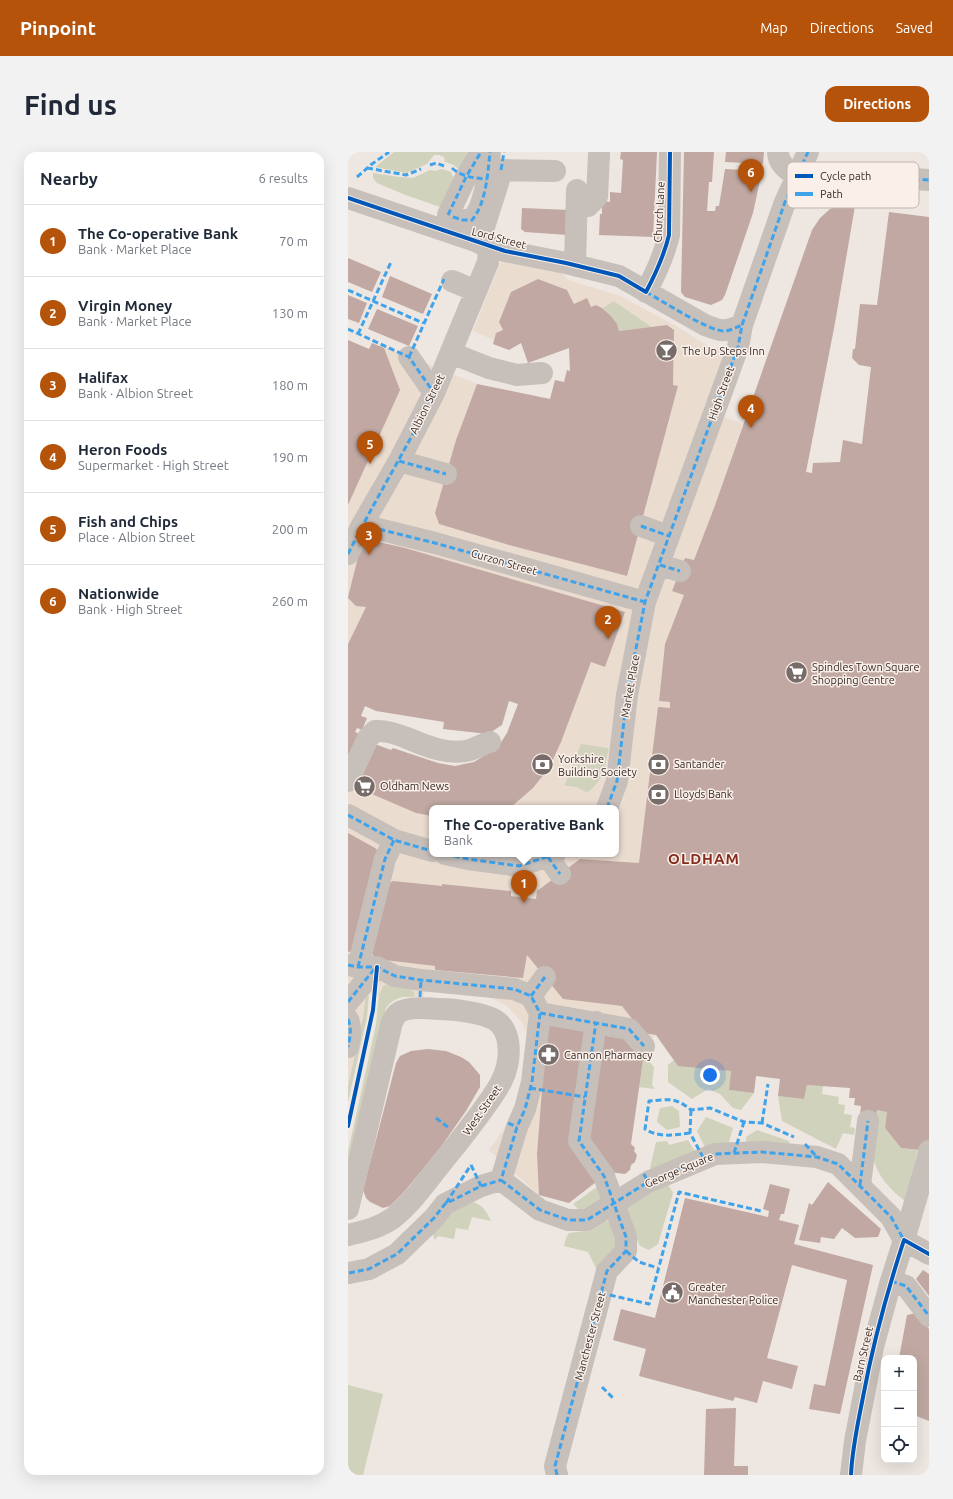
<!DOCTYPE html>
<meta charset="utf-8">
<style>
:root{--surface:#fff;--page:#f2f2f3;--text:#1f2937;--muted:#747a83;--line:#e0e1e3;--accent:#b45309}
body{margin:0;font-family:Ubuntu,sans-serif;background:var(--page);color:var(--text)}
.controls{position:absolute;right:12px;bottom:12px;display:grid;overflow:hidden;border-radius:8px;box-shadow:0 4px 16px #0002}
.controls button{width:36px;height:36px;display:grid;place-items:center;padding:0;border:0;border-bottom:1px solid var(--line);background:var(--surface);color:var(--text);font:20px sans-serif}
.you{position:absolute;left:362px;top:923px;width:14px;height:14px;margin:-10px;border:3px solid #fff;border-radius:50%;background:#1a73e8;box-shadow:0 0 0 6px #1a73e833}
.badge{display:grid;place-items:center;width:26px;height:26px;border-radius:50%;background:var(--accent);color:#fff;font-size:13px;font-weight:700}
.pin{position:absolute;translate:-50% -33px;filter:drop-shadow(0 1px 2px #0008)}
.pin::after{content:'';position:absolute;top:21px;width:14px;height:12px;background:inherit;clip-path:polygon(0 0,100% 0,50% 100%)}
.popup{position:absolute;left:81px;top:653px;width:190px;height:52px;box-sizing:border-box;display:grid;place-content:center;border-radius:8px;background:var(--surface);filter:drop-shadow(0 1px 3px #0005);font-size:13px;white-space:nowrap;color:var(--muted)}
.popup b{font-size:15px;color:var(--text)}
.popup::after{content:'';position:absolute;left:50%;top:100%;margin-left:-8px;border:8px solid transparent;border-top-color:var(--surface)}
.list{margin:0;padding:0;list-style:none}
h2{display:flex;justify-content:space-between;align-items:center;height:52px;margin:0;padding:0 16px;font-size:17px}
h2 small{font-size:13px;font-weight:400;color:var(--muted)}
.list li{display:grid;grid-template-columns:26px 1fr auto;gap:12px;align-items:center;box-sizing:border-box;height:72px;padding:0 16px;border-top:1px solid var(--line)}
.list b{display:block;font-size:15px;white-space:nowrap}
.list p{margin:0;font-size:13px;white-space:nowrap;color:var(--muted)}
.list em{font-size:13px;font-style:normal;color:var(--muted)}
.icon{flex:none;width:22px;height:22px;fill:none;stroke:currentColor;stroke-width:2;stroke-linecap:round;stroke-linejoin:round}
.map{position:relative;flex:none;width:581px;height:1323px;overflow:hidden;border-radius:12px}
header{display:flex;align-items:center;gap:24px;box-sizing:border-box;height:56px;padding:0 20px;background:var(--accent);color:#fff}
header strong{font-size:19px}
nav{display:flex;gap:22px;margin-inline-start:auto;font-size:14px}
.intro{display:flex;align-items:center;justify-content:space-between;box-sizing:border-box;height:96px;padding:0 24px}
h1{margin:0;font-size:28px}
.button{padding:10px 18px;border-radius:12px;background:var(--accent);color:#fff;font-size:14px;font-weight:700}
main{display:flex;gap:24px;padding:0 24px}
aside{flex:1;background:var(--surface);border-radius:12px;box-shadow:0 4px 16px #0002}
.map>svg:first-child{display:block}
.green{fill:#d0d2bb}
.plaza{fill:#ebdcd0;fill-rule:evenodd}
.building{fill:#c1a8a2}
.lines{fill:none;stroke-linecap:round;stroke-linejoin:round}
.minor{stroke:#c7bfba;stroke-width:22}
.quiet{stroke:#3fa3eb;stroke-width:3;stroke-dasharray:6 3;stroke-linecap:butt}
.cycleway-casing{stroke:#faf0e9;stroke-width:6}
.cycleway{stroke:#0057b8;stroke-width:4}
.labels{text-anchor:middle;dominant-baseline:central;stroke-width:3;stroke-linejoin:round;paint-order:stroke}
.street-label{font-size:11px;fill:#372b28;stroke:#faf0e9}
.poi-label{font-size:11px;fill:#372b28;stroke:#faf0e9;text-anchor:start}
.district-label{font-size:15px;font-weight:bold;letter-spacing:1px;fill:#872d20;stroke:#faf0e9}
.key{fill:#faf0e9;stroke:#c0b5af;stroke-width:1}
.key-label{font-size:11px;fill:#372b28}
</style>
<header>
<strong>Pinpoint</strong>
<nav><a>Map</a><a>Directions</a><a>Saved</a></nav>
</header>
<div class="intro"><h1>Find us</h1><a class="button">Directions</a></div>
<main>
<aside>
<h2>Nearby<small>6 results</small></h2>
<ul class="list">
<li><span class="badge">1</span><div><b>The Co-operative Bank</b><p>Bank · Market Place</p></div><em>70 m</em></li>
<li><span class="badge">2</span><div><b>Virgin Money</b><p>Bank · Market Place</p></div><em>130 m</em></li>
<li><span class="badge">3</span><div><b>Halifax</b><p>Bank · Albion Street</p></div><em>180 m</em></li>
<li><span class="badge">4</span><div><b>Heron Foods</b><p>Supermarket · High Street</p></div><em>190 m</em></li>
<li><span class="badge">5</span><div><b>Fish and Chips</b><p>Place · Albion Street</p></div><em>200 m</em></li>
<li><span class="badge">6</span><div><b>Nationwide</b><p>Bank · High Street</p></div><em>260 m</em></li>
</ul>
</aside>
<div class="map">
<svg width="581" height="1323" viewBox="0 0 581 1323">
<rect width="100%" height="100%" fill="#ede6e1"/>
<path class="green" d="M46,0H126L110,17L106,13L97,10L96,5L91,3H86L79,12L58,21L27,15Z
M94,17L103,20L104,23L107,26L98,57L55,42L29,31L25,26V21L51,25L65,26L82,18L87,19Z
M266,149L304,175L271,179C269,168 262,163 254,156Z
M233,591L261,596C257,616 256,629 239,641L228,635L216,634Z
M41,831L58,833L66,840V845C54,844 45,846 38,856L0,1031V1000L28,873L31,842L35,834Z
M21,842L19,865L0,950V934L15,864L17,846Z
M293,901L306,915L304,933L307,937L291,935L295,908L291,903Z
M326,908L383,919L381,938L406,941L393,958L385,956L372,942L360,937L344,947L320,930V913Z
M459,933L475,934L474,942L491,945L490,952L497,953L496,962L504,963L502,975L507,976L506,983L495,981L488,997L434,969L430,944L456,947Z
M324,954L331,959L332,975L319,978L309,970L312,956Z
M529,958L539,960L537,976L553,996L569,998L568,1008L557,1049C542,1037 530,1025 525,1006Z
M358,965L385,976L380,993L359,999L349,979Z
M409,978L441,989L442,995L398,991V985Z
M340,988L349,1003L306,1025L302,1016L308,990L319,989L321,993Z
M253,1032L257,1051L233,1060L225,1052Z
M320,1032L325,1041L310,1092L301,1098L292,1094L278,1066V1054Z
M113,1048C130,1050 136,1053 143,1069L124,1065L120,1078L108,1076L106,1087L90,1084L87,1088L82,1077Z
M258,1069H262L271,1096L250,1120L240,1100L216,1094L218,1086L221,1081L244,1078Z
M0,1233L35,1242L15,1323H2L0,1318Z"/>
<path class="plaza" d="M153,109L211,118L220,128L272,144L328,174L361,195L379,198L357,258L395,272L366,356L346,408L337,406L324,438L336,443L317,493L311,548L322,550V556L291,711L232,707L189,739L188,747L163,744V739L94,732V734L29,807L87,814V818L175,826L179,803L215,847L274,854L295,881L308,883L288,900L199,872L189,1002L191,1043L141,998L166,963L175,945L180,884L174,870L158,853L139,844L82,835L76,841V845H66V840L58,833L41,831L35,834L31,842H21L17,846L15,864L0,934V631L68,661L84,664V702H268V656H160L185,636L201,616L213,590L243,510L257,515L277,460L13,393L0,445V328L29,200L32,193L129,232L108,288L87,361L91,372L161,393L279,424L330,234L325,233L326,178L319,173L304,175L266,149L254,156L248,153L243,155L226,152L219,138L190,127L163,140L151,170L155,178L148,181L146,188L125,179ZM233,592L261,596L257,615L252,628L248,634L239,641L228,635L216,634Z
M0,446L8,454L18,455L0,492Z"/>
<path class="building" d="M273,0H309L305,85L251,83L252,62H254V49L262,50V40L273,41L275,8L272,7Z
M336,0H366L364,30H361L359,59H367L368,54H371L377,17L414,19L405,61L377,143L374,148L363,153L337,145L333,140Z
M378,0H416L415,12L377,10Z
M493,53L507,54L487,171L458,320L464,321L465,311L492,310L495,288L514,292L523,215L511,213L504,206L505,197H507L512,152L529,153L541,60L581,65V999L553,996L537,976L539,960L529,958L528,964L512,963L513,954L506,953L507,946H501L502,936L459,933L456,947L430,944L432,927L408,924L406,941L381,938L383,919L330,914L308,883L295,881L274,854L215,847L179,803L175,826L87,818V814L28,807L22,799L38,733L45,729L94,734V732L163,739V744L188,747L189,739L232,707L291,711L310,555L322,556V550L311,549L317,492L336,443L324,439L337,406L346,408L366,356L464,78L472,66L482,57Z
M174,56L221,58L220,83L177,80L173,77Z
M0,106L33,120L24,140L0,130Z
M42,124L84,142L75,162L34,145Z
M190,127L219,138L226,152L239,146L243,155L248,153L254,156L264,165L269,172L271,179L319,173L326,178L325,233L330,234L279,424L161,393L91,372L87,361L108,288L129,232L202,247L207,228L216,230L219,218L222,219L221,196L180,211L173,191L161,198L145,192L148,181L155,178L151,170L163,140Z
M0,143L19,151L11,171L0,167Z
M29,157L70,174L61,194L20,177Z
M0,188L21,197L24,191L36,196L52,238L0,353Z
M22,388L57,396L277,460L257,515L243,510L213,590L201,616L185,636L163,655L160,656H84V664L68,661L5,634L24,591L43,598L45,596L90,611L107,614L126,610L150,595L159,581L170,552L161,549L154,573L140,582L95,577L96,570L28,559L17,554L13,564L19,566L14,578L9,576L7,580L12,582L0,608V492L18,455L8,454L0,446V445L13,393Z
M0,681L27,696L32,701L5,799L0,800Z
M199,872L239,875L238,881L278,887L295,908L283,992L287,996L286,999L289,1003L287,1010L283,1013L282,1018L277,1022L261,1020L221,1051L191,1043L189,1002Z
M80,897L98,899L113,905L121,910L132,923V935L118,959L90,999L55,1041L42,1054L35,1056L22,1050L18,1046L15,1038L48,911L52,904L63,899Z
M480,1030L533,1077L530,1085L507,1086L494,1076L486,1087L473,1085L472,1091L451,1088L461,1051L464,1053Z
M422,1032L442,1037L436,1062H433L431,1068L451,1073L446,1092L525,1113L492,1262L461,1257L466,1232L477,1234L499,1128L444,1113L419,1206L450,1214L444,1237L415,1229L409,1251L387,1245L385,1249L291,1224L298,1197L265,1188L273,1157L307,1166L337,1046L420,1065L421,1059L415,1057Z
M575,1118L581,1122V1144L568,1127Z
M569,1161L581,1177V1269L566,1263V1206H551L559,1163Z
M388,1256L386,1314H400V1323H356L358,1257Z"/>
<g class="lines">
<path class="minor" d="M430,0C430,12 440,18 449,25
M449,25L477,21L581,28
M0,46L157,99L218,111L271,124L357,173C375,180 376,180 394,173
M229,54H240L249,45L251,2
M100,63L118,25L133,0
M105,65L115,68H124C138,52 140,20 142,0
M131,91L150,31L153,18L207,19
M227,113L229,38
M104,129L128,139
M298,140C308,121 316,104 321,83L322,0
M103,201L141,216L169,223L194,221
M61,205L86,241
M51,309L98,322
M14,373L87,391L297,450
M293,374L321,384
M0,402L14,373L51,309L86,241L140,110L141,94
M312,413L332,419
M0,629L20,586L27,579C38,578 49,582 59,586C78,594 101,604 122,598C128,596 135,592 142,590
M259,656L269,629L279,543L297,450L390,195L394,173L437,50L460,0
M0,663L46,688L84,699
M97,702L120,707L171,714L207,702
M200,705L212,722
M0,813L10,815H29L47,824L73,828L166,837L183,844L192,861L184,930L177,957L169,975L153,1028
M10,815L37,707L46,688
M183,844L197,825
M0,850L29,815
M192,861L281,877L296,894
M0,867C4,877 2,885 0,895
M153,1028L192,1058L220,1068H239L300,1030L367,1002L414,1000L469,1005L490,1012L543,1065L556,1088L581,1102
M512,1033L520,969
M0,1057L44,870C46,867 47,864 49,862C57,854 80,856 90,857C105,857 141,861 151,871C165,885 162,912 154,928C149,939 141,949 134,959C123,974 111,990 99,1004C82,1025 66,1049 45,1066C31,1076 16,1079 0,1083
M1,1121L21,1117L49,1102L86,1066L97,1052L133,1034L153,1028
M543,1129L558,1134L581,1164
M209,1323L207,1314L259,1119L278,1099V1085L256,1024L231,989L248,870
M503,1323L507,1289L525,1195L543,1129L556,1088L579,1009L581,999"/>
<path class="quiet" d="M82,13L88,11L96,14
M19,16L58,23L73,17
M104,16C114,25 126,26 139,27
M153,18L156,0
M9,25L24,12L41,0
M449,25L477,21L581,28
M100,63L118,25L133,0
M105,65L115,68H124C138,52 140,20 142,0
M0,138L75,171
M298,140C315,149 360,179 376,179C382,179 389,175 394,173
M0,177L61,205L86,241
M10,182L43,110
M61,205L96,127
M51,309L98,322
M14,373L87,391L297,450
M293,374L321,384
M0,402C29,343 65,287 93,226
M312,413L332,419
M259,656L269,629L279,543L297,450L390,195L394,173L437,50L460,0
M0,663L46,688L84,699
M97,702L120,707L171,714L207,702
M200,705L212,722
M0,813L10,815H29L47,824L73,828L166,837L183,844L192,861L184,930L177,957L169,975L153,1028
M10,815L37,707L46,688
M183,844L197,825
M72,845L73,828
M0,850L27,816
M192,861L281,877L296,894
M0,867C4,877 2,885 0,895
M182,936L237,945
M343,958L342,981L356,1007
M88,966L101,976
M160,971L169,975
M414,971L420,932
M342,981C326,983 311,986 297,977L301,949C321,948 326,944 343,958L362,956L396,970L414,971L446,985
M457,992L469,1005
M386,1001L396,970
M123,1013L133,1034
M296,1022L300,1030
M153,1028L192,1058L220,1068H239L300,1030L367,1002L414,1000L469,1005L490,1012L543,1065L556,1088
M512,1033L520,969
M98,1051L123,1013
M278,1099L291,1110L310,1116
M1,1121L21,1117L49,1102L86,1066L97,1052L133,1034L153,1028
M543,1129L558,1134L581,1164
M253,1141L301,1152L331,1040L413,1059
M254,1235L266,1247
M209,1323L207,1314L259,1119L278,1099V1085L256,1024L231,989L248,870"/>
<defs>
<path id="cycleway" d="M0,46L157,99L218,111L271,124L298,140C308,121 316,104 321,83L322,0
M0,974L25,858L29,815
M503,1323C504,1297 510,1271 515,1245C525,1191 539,1140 556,1088L581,1102"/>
</defs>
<use href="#cycleway" class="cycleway-casing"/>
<use href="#cycleway" class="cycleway"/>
</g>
<defs>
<symbol id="bar-disc" viewBox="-11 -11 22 22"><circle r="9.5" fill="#776c69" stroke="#faf0e9"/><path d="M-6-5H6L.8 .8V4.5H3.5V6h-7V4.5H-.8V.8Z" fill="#fff"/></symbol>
<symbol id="supermarket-disc" viewBox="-11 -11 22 22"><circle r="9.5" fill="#776c69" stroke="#faf0e9"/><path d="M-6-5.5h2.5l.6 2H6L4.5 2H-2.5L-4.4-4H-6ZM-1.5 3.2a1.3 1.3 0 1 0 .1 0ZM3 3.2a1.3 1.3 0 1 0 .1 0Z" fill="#fff"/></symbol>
<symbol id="bank-disc" viewBox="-11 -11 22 22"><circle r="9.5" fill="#776c69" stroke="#faf0e9"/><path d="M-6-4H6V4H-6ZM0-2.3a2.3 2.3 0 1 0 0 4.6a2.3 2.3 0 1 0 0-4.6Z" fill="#fff"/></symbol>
<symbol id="pharmacy-disc" viewBox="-11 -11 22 22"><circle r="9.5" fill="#776c69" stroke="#faf0e9"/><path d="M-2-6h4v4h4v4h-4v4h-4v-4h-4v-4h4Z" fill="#fff"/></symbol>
<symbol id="civic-disc" viewBox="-11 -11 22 22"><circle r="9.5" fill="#776c69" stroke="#faf0e9"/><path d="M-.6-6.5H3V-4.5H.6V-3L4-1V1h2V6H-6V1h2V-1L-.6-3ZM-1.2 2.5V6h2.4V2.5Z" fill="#fff"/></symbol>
</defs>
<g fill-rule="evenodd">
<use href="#bar-disc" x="306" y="186" width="25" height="25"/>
<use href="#supermarket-disc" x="436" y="508" width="25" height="25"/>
<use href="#bank-disc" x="298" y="600" width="25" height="25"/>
<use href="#bank-disc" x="182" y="600" width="25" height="25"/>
<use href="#supermarket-disc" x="4" y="622" width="25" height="25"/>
<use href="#bank-disc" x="298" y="630" width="25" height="25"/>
<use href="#pharmacy-disc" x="188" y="890" width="25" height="25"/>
<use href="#civic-disc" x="312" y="1128" width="25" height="25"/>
</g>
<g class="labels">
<g class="street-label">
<text transform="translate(311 60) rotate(-87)">Church Lane</text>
<text transform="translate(151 86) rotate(15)">Lord Street</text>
<text transform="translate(373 241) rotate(-70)">High Street</text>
<text transform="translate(79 252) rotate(-64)">Albion Street</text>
<text transform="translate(156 410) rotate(16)">Curzon Street</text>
<text transform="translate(282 534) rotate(-80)">Market Place</text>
<text transform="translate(134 958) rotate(-55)">West Street</text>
<text transform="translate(331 1018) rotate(-23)">George Square</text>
<text transform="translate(242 1184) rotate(-75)">Manchester Street</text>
<text transform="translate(515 1202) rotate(-77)">Barn Street</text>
</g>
<g class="poi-label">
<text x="334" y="199">The Up Steps Inn</text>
<text x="464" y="515">Spindles Town Square<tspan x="464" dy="13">Shopping Centre</tspan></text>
<text x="210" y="607">Yorkshire<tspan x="210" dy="13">Building Society</tspan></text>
<text x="326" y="612">Santander</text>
<text x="32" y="634">Oldham News</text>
<text x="326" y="642">Lloyds Bank</text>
<text x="216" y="903">Cannon Pharmacy</text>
<text x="340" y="1135">Greater<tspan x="340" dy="13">Manchester Police</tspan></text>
</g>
<g class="district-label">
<text x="356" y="706">OLDHAM</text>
</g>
</g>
<rect x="439" y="10" width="132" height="46" rx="6" class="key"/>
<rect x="447" y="22" width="18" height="4" fill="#0057b8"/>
<rect x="447" y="40" width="18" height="4" fill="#3fa3eb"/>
<g class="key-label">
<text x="472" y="28">Cycle path</text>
<text x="472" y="46">Path</text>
</g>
</svg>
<div class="controls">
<button>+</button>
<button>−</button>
<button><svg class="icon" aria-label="locate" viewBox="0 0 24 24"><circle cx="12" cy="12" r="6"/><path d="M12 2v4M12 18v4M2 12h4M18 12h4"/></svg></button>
</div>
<div class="you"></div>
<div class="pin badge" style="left:176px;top:751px">1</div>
<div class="popup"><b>The Co-operative Bank</b>Bank</div>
<div class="pin badge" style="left:260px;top:487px">2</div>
<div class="pin badge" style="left:21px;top:403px">3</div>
<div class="pin badge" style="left:403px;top:276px">4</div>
<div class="pin badge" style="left:22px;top:312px">5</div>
<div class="pin badge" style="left:403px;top:40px">6</div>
</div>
</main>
